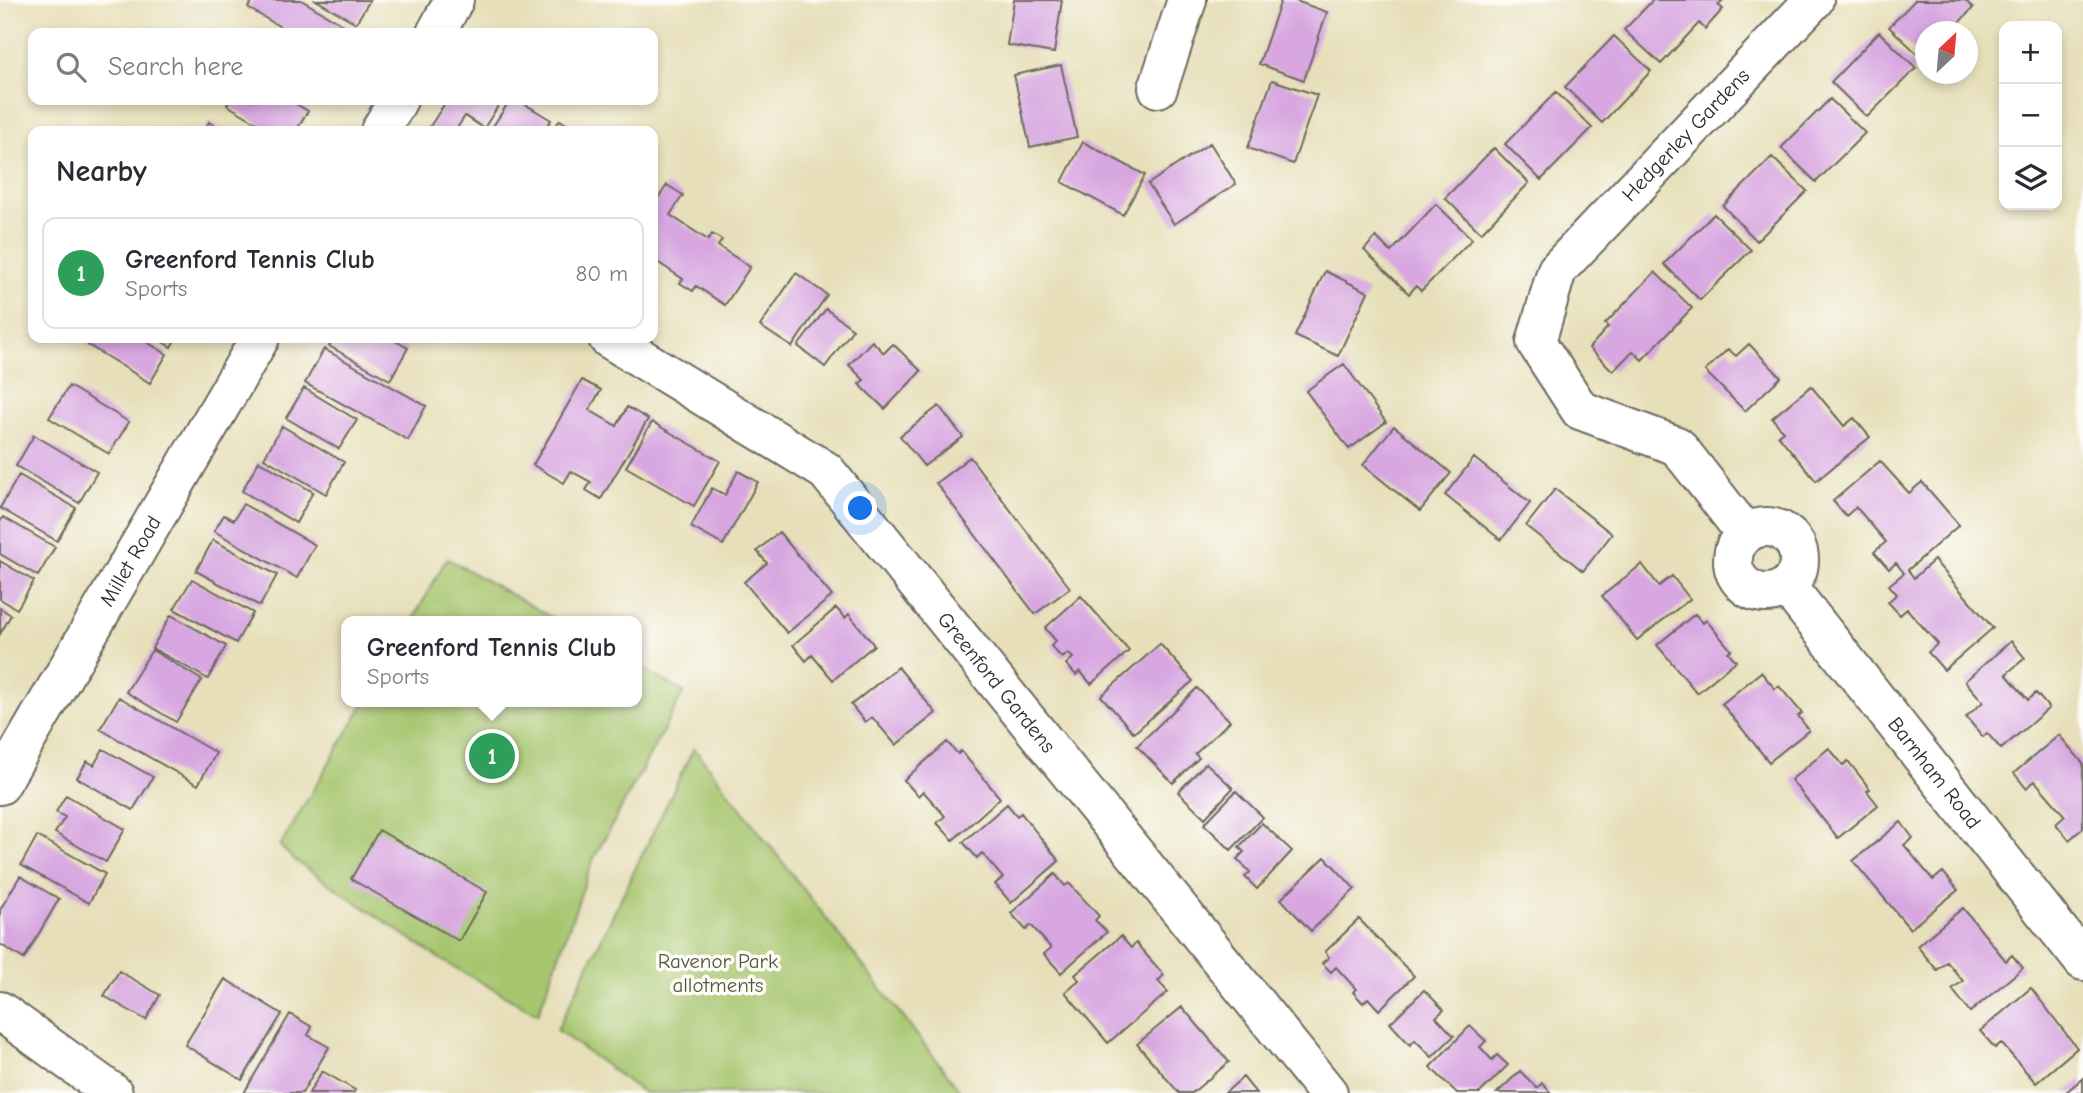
<!DOCTYPE html>
<meta charset="utf-8">
<style>
:root{--surface:#fff;--page:#f7f7f7;--text:#2b2b33;--muted:#7c7c81;--line:#e1e1e2;--accent:#0b8043}
body{margin:0;font-family:"Comic Neue",sans-serif;background:var(--page);color:var(--text)}
.controls{position:absolute;right:21px;top:21px;display:grid;overflow:hidden;border-radius:14px;box-shadow:0 4px 10px #0003}
.controls button{width:63px;height:63px;display:grid;place-items:center;padding:0;border:0;border-bottom:2px solid var(--line);background:var(--surface);color:var(--text);font:35px sans-serif}
.compass{position:absolute;left:1915px;top:21px;width:63px;height:63px;border-radius:50%;background:var(--surface);box-shadow:0 4px 10px #0003;rotate:26deg}
.you{position:absolute;left:861px;top:509px;width:24px;height:24px;margin:-18px;border:5px solid #fff;border-radius:50%;background:#1a73e8;box-shadow:0 0 0 10px #1a73e833}
.badge{display:grid;place-items:center;width:46px;height:46px;border-radius:50%;background:var(--accent);color:#fff;font-size:23px;font-weight:700}
.pin{position:absolute;translate:-50% -50%;border:4px solid #fff;box-shadow:0 2px 7px #0006}
.popup{position:absolute;left:341px;top:616px;width:301px;height:91px;box-sizing:border-box;display:grid;place-content:center;border-radius:14px;background:var(--surface);filter:drop-shadow(0 2px 5px #0005);font-size:23px;white-space:nowrap;color:var(--muted)}
.popup b{font-size:26px;color:var(--text)}
.popup::after{content:'';position:absolute;left:50%;top:100%;margin-left:-14px;border:14px solid transparent;border-top-color:var(--surface)}
.list{margin:0;padding:0;list-style:none}
h2{display:flex;justify-content:space-between;align-items:center;height:91px;margin:0;padding:0 28px;font-size:30px}
h2 small{font-size:23px;font-weight:400;color:var(--muted)}
.list li{display:grid;grid-template-columns:46px 1fr auto;gap:21px;align-items:center;box-sizing:border-box;height:112px;margin:0 14px 14px;padding:0 14px;border:2px solid var(--line);border-radius:14px}
.list b{display:block;font-size:26px;white-space:nowrap}
.list p{margin:0;font-size:23px;white-space:nowrap;color:var(--muted)}
.list em{font-size:23px;font-style:normal;color:var(--muted)}
.icon{flex:none;width:38px;height:38px;fill:none;stroke:currentColor;stroke-width:2;stroke-linecap:round;stroke-linejoin:round}
.map{position:relative;flex:none;width:2083px;height:1093px;overflow:hidden}
.search{position:absolute;background:var(--surface);box-shadow:0 4px 10px #0003;left:28px;top:28px;width:630px;height:77px;display:flex;align-items:center;gap:18px;box-sizing:border-box;padding:0 24px;border-radius:14px;color:var(--muted);font-size:26px}
.panel{position:absolute;background:var(--surface);box-shadow:0 4px 10px #0003;left:28px;top:126px;width:630px;height:217px;border-radius:14px}
.map>svg:first-child{display:block}
.green{fill:#a6c56d;stroke:#68784c;stroke-width:2}
.building{fill:#d8a7e1}
.lines{fill:none;stroke-linecap:round;stroke-linejoin:round}
.street-casing{stroke:#6d6a5d;stroke-width:42}
.street{stroke:#fff;stroke-width:38}
.labels{text-anchor:middle;dominant-baseline:central;stroke-width:7;stroke-linejoin:round;paint-order:stroke}
.street-label{font-size:21px;fill:#2b2b2b;stroke:#fdfcf7}
.park-label{font-size:21px;fill:#50593f;stroke:#fdfcf7}
</style>
<div class="map">
<svg width="2083" height="1093" viewBox="0 0 2083 1093">
<rect width="100%" height="100%" fill="#fdfcf7"/>
<filter id="ink" filterUnits="userSpaceOnUse"><feTurbulence type="fractalNoise" baseFrequency=".0143" numOctaves="2"/><feDisplacementMap in="SourceGraphic" scale="14" xChannelSelector="R" yChannelSelector="G"/><feConvolveMatrix kernelMatrix="1 2 1 2 8 2 1 2 1" color-interpolation-filters="sRGB"/></filter>
<filter id="wash" filterUnits="userSpaceOnUse"><feTurbulence type="fractalNoise" baseFrequency=".00686" numOctaves="4" result="noise"/><feDisplacementMap in="SourceGraphic" scale="28" xChannelSelector="R" yChannelSelector="G"/><feGaussianBlur stdDeviation="1.57" result="paint"/><feColorMatrix in="noise" values="0 0 0 0 0 0 0 0 0 0 0 0 0 0 0 0 0 1.4 0 .05"/><feComposite in="paint" operator="in"/></filter>
<g filter="url(#wash)">
<rect width="100%" height="100%" fill="#e7dfba"/>
<path class="green" d="M447,558L457,564L558,621H412Z
M637,666L684,692L593,860L538,1014L443,961L294,860L280,846L365,702H637Z
M694,748L962,1093H644L557,1030Z"/>
<g id="blocks">
<path class="building" d="M253,0H301L352,30L350,33H291L248,8Z
M316,0H370L356,23Z
M1014,0H1062L1054,53L1007,45Z
M1281,0H1293L1327,12L1304,80L1259,64Z
M1653,0H1723L1718,5L1723,9L1705,29L1699,23L1661,64L1624,30Z
M1915,0H1965L1973,8L1950,32H1926L1923,59L1889,27Z
M1879,32L1916,68L1867,117L1831,82Z
M1614,36L1651,71L1602,123L1565,87Z
M1061,65L1077,137L1030,147L1014,75Z
M1272,80L1317,95L1293,164L1248,148Z
M1556,92L1592,128L1541,180L1505,144Z
M1830,99L1865,133L1816,182L1781,148Z
M230,100H289L308,111L296,131H271L227,105Z
M447,100H502L484,128L465,116L455,131H427Z
M510,100H518L551,120L543,131H490Z
M560,120L573,128L571,131H552Z
M209,122L224,131H204Z
M1083,142L1145,175L1123,215L1062,182Z
M1210,143L1236,184L1174,224L1148,184Z
M1494,148L1529,183L1481,233L1445,198Z
M1772,157L1807,191L1757,241L1723,206Z
M667,185L683,195L670,215L708,240L712,234L722,240L718,246L750,267L725,305L696,286L693,291L680,283L683,279L653,259V206Z
M1436,204L1472,239L1421,291L1416,286L1409,294L1364,250L1376,237L1391,252Z
M1714,214L1751,250L1700,300L1664,264Z
M1325,271L1368,292L1338,356L1295,336Z
M1655,272L1692,308L1642,360L1633,351L1613,371L1589,348L1608,327L1605,324Z
M796,273L827,295L792,347L760,326Z
M826,309L853,329L825,367L798,346Z
M93,338H140L167,354L150,383L88,345Z
M156,338H176L171,347Z
M334,338H390L408,348L390,380L329,346Z
M872,341L884,353L893,344L921,371L885,409L859,384L864,380L849,365Z
M1749,344L1781,377L1745,411L1705,371L1728,349L1736,356Z
M324,349L426,406L408,440L305,383Z
M1344,364L1386,422L1349,449L1306,391Z
M582,380L601,390L589,410L617,426L627,407L648,419L601,499L586,490L591,482L571,471L564,483L533,465Z
M69,386L129,422L109,454L49,418Z
M1811,386L1844,426L1854,418L1870,437L1816,481L1778,435L1783,431L1772,418Z
M304,388L357,420L339,449L286,418Z
M939,406L963,437L924,466L900,436Z
M652,422L720,461L694,506L626,467Z
M282,426L344,462L326,494L264,458Z
M1394,426L1451,473L1420,511L1363,465Z
M34,435L97,472L79,503L16,466Z
M970,457L1070,588L1035,614L936,483Z
M1474,458L1530,503L1501,540L1445,495Z
M259,461L313,492L296,523L242,491Z
M1880,461L1909,493L1922,482L1959,525L1908,570L1914,578L1934,560L1993,628L1944,670L1928,652L1938,644L1907,609L1900,615L1888,602L1897,594L1889,585L1904,573L1896,563L1889,569L1874,552L1886,542L1856,507L1846,516L1833,501Z
M738,471L758,482L723,545L691,527L712,488L725,495Z
M19,475L76,508L57,541L0,508Z
M1555,489L1612,534L1583,571L1526,526Z
M243,504L315,545L297,578L214,531L224,515L234,520Z
M3,517L55,547L38,576L0,554V522Z
M779,532L832,596L787,633L744,582L767,563L757,551Z
M213,540L277,575L260,606L196,571Z
M0,561L34,581L17,609L0,599Z
M1642,564L1659,586L1672,576L1690,599L1637,640L1602,596Z
M192,579L253,613L236,643L174,609Z
M1081,596L1129,651L1091,684L1080,671L1076,675L1066,664L1073,658L1068,653L1062,658L1051,646L1056,641L1045,628Z
M0,608L11,615L0,634Z
M836,608L845,618L849,614L874,645L833,680L812,655L806,661L793,645Z
M1695,614L1703,623L1706,620L1731,650L1728,652L1736,661L1697,693L1657,645Z
M171,615L226,646L208,679L152,648Z
M2011,641L2025,658L2006,674L2028,700L2036,693L2049,708L2001,749L1987,733L1983,737L1966,717L1983,702L1965,681Z
M1160,644L1193,681L1134,733L1101,696Z
M152,650L202,680L176,722L126,692Z
M898,667L936,713L896,745L872,717L865,722L851,705Z
M1761,672L1775,689L1779,686L1802,713L1798,716L1809,730L1769,762L1722,704Z
M1197,688L1230,721L1195,754L1199,758L1173,783L1137,746Z
M119,697L216,753L198,785L100,729Z
M2059,735L2083,763V828L2069,840L2056,824L2065,816L2035,781L2026,788L2014,773Z
M947,742L958,754L961,751L1000,798L953,840L937,823L945,816L923,791L918,796L904,780Z
M1829,748L1843,765L1848,761L1870,789L1867,791L1878,805L1838,838L1791,780Z
M103,749L153,777L133,810L77,778L87,761L94,765Z
M1206,763L1233,788L1205,818L1178,792Z
M1236,791L1263,817L1231,850L1204,824Z
M66,795L125,829L106,862L55,833L65,817L56,812Z
M1007,804L1017,816L1021,813L1059,861L1011,903L995,884L1003,878L982,853L977,858L963,842Z
M1901,822L1913,838L1904,845L1933,880L1943,872L1958,890L1910,929L1853,861Z
M1262,823L1292,851L1257,889L1245,877L1250,872L1237,859L1244,852L1239,847Z
M379,830L487,892L459,941L351,879Z
M37,836L105,874L89,903L21,865Z
M1325,857L1355,889L1311,931L1281,899Z
M1055,874L1065,886L1069,883L1099,916L1095,920L1107,932L1061,973L1044,954L1051,948L1031,925L1026,930L1011,913Z
M20,876L59,899L24,959L0,944V910Z
M1963,908L2006,961L2012,955L2023,968L1970,1012L1952,989L1963,981L1947,962L1937,970L1917,946Z
M1359,919L1414,976L1379,1010L1368,998L1363,1003L1353,992L1356,989L1336,967L1331,972L1322,963L1329,957L1325,952Z
M1121,936L1131,948L1136,943L1164,975L1158,981L1168,992L1108,1043L1065,992L1079,980L1075,975Z
M119,971L160,995L146,1020L104,996Z
M225,979L282,1014L242,1080L185,1045Z
M2031,988L2077,1048L2036,1083L2001,1043L1995,1048L1980,1031Z
M1424,990L1444,1010L1436,1017L1454,1036L1432,1057L1415,1040L1410,1045L1390,1023Z
M1182,1007L1229,1062L1192,1093H1179L1137,1044Z
M290,1014L312,1027L308,1035L329,1047L302,1093H244Z
M1470,1026L1486,1041L1480,1047L1492,1060L1497,1055L1508,1065L1480,1093H1457L1430,1067Z
M322,1071L355,1090L353,1093H309Z
M1520,1071L1537,1088L1542,1083L1551,1093H1497Z
M1243,1077L1256,1093H1225Z
M2083,1078V1093H2065Z"/>
</g>
</g>
<g filter="url(#ink)">
<use href="#blocks" fill-opacity="0" stroke="#6d6a5d" stroke-width="2"/>
<g class="lines">
<defs>
<g id="street">
<path d="M436,33L454,0"/>
<path d="M1158,88L1187,0"/>
<path d="M380,131L398,100"/>
<path id="s1" d="M608,338L826,471L1328,1093"/>
<circle cx="1766" cy="560" r="33"/>
<path id="s2" d="M1746,534L1677,446L1580,410L1536,342L1557,270L1814,0"/>
<path id="s3" d="M1787,586L2083,961"/>
<path id="s4" d="M0,785L260,338"/>
<path d="M0,1011L113,1093"/>
</g>
</defs>
<use href="#street" class="street-casing"/>
<use href="#street" class="street"/>
</g>
</g>
<g class="labels">
<g class="street-label">
<text stroke="none"><textPath href="#s2" startOffset="558">Hedgerley Gardens</textPath></text>
<text stroke="none"><textPath href="#s4" startOffset="259">Millet Road</textPath></text>
<text stroke="none"><textPath href="#s1" startOffset="527">Greenford Gardens</textPath></text>
<text stroke="none"><textPath href="#s3" startOffset="238">Barnham Road</textPath></text>
</g>
<g class="park-label">
<text x="718" y="961">Ravenor Park<tspan x="718" dy="24">allotments</tspan></text>
</g>
</g>
</svg>
<div class="controls">
<button>+</button>
<button>−</button>
<button><svg class="icon" aria-label="layers" viewBox="0 0 24 24"><path d="M12 4l9 5-9 5-9-5zM3 14l9 5 9-5"/></svg></button>
</div>
<svg class="compass" viewBox="-18 -18 36 36"><path d="M0-13l5 13h-10z" fill="#e53935"/><path d="M0 13l5-13h-10z" fill="#7c7c81"/></svg>
<div class="you"></div>
<div class="pin badge" style="left:492px;top:756px;background:#2e9e5b">1</div>
<div class="popup"><b>Greenford Tennis Club</b>Sports</div>
<div class="search"><svg class="icon" aria-label="search" viewBox="0 0 24 24"><circle cx="10" cy="10" r="6"/><path d="M15 15l6 6"/></svg>Search here</div>
<section class="panel">
<h2>Nearby<small></small></h2>
<ul class="list">
<li><span class="badge" style="background:#2e9e5b">1</span><div><b>Greenford Tennis Club</b><p>Sports</p></div><em>80 m</em></li>
</ul>
</section>
</div>
